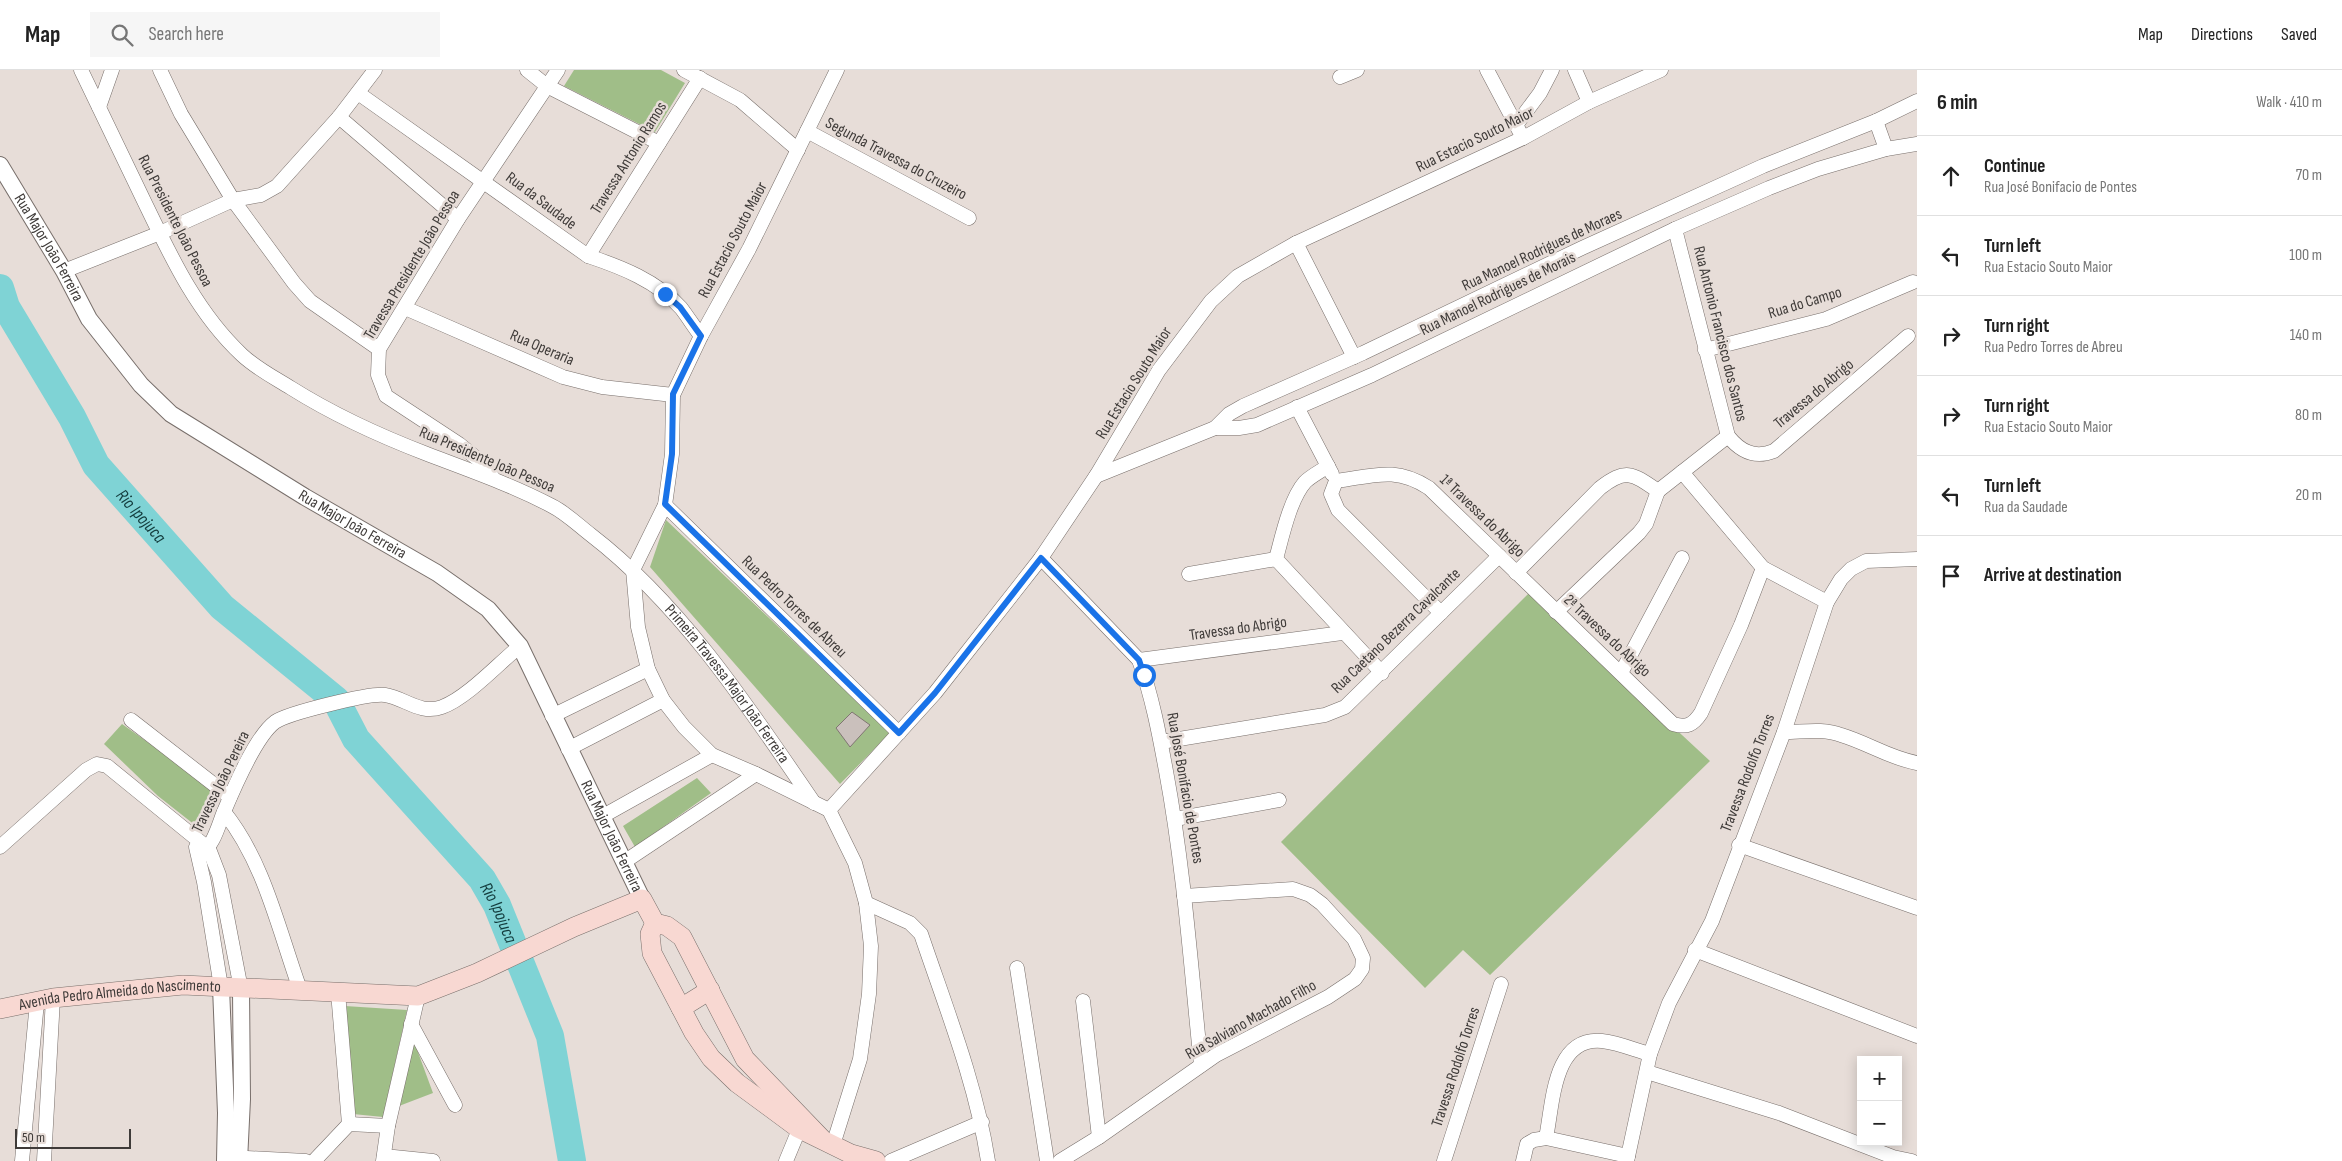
<!DOCTYPE html>
<meta charset="utf-8">
<style>
:root{--surface:#fff;--page:#f6f6f6;--text:#222;--muted:#767676;--line:#e0e0e0}
body{margin:0;font-family:"Sofia Sans Condensed",sans-serif;background:var(--page);color:var(--text)}
.controls{position:absolute;right:15px;bottom:15px;display:grid;overflow:hidden;border-radius:0px;box-shadow:0 2px 12px #0003}
.controls button{width:45px;height:45px;display:grid;place-items:center;padding:0;border:0;border-bottom:1px solid var(--line);background:var(--surface);color:var(--text);font:25px sans-serif}
.scale{position:absolute;left:15px;bottom:12px;width:116px;box-sizing:border-box;padding-left:5px;border:2px solid #3f3b39;border-top:0;font-size:14px;line-height:18px;white-space:nowrap;color:#3f3b39;-webkit-text-stroke:4px #e7ddd8;paint-order:stroke}
.stop{position:absolute;width:15px;height:15px;margin:-11px;border:4px solid #1a73e8;border-radius:50%;background:#fff}
.stop.end{background:#1a73e8;border-color:#fff;box-shadow:0 1px 5px #0008}
.list{margin:0;padding:0;list-style:none}
h2{display:flex;justify-content:space-between;align-items:center;height:65px;margin:0;padding:0 20px;font-size:21px}
h2 small{font-size:16px;font-weight:400;color:var(--muted)}
.list li{display:grid;grid-template-columns:32px 1fr auto;gap:15px;align-items:center;box-sizing:border-box;height:80px;padding:0 20px;border-top:1px solid var(--line)}
.list b{display:block;font-size:19px;white-space:nowrap}
.list p{margin:0;font-size:16px;white-space:nowrap;color:var(--muted)}
.list em{font-size:16px;font-style:normal;color:var(--muted)}
.icon{flex:none;width:28px;height:28px;fill:none;stroke:currentColor;stroke-width:2;stroke-linecap:round;stroke-linejoin:round}
.map{position:relative;flex:none;width:1917px;height:1091px;overflow:hidden}
header{display:flex;align-items:center;gap:30px;box-sizing:border-box;height:70px;padding:0 25px;background:var(--surface);border-bottom:1px solid var(--line)}
header strong{font-size:24px}
nav{display:flex;gap:28px;margin-inline-start:auto;font-size:18px}
.search{width:350px;height:45px;background:var(--page);display:flex;align-items:center;gap:12px;box-sizing:border-box;padding:0 18px;border-radius:0px;color:var(--muted);font-size:19px}
main{display:flex}
aside{flex:1;background:var(--surface)}
.map>svg:first-child{display:block}
.green{fill:#a0be88}
.lines{fill:none;stroke-linecap:round;stroke-linejoin:round}
.river{stroke:#7fd3d5;stroke-width:28}
.building{fill:#cac0bc;stroke:#807672}
.minor-casing{stroke:#786f6b;stroke-width:15}
.tertiary-casing{stroke:#786f6b;stroke-width:18}
.secondary-casing{stroke:#786f6b;stroke-width:20}
.minor{stroke:#fff;stroke-width:14}
.tertiary{stroke:#fff;stroke-width:16}
.secondary{stroke:#f8d8d2;stroke-width:19}
.route{stroke:#1a73e8;stroke-width:6}
.labels{text-anchor:middle;dominant-baseline:central;stroke-width:5;stroke-linejoin:round;paint-order:stroke}
.street-label{font-size:16px;fill:#3f3b39;stroke:#e7ddd8}
.water-label{font-size:18px;font-style:italic;fill:#133c3d;stroke:#e7ddd8}
</style>
<header>
<strong>Map</strong>
<div class="search"><svg class="icon" aria-label="search" viewBox="0 0 24 24"><circle cx="10" cy="10" r="6"/><path d="M15 15l6 6"/></svg>Search here</div>
<nav><a>Map</a><a>Directions</a><a>Saved</a></nav>
</header>
<main>
<div class="map">
<svg width="1917" height="1091" viewBox="0 0 1917 1091">
<rect width="100%" height="100%" fill="#e7ddd8"/>
<path class="green" d="M574,0H661L685,13L655,62L564,16Z
M666,450L890,663L840,714L650,497Z
M1529,523L1710,691L1490,905L1463,880L1425,918L1281,772Z
M122,654L221,724L200,759L158,726L104,674Z
M697,708L711,723L635,777L623,756Z
M345,936L407,940L383,1047L353,1044Z
M412,966L433,1023L399,1036Z"/>
<g class="lines">
<g class="river">
<path id="s1" d="M0,218L6,237L72,347L96,395L222,537L336,630"/>
<path id="s2" d="M340,638L356,669L482,809L497,835L550,966L572,1091"/>
</g>
</g>
<path class="building" d="M852,642L870,655L850,677L836,658Z"/>
<g class="lines">
<defs>
<g id="minor">
<path id="s3" d="M81,0C102,44 123,88 144,131C171,187 197,243 242,285C257,299 275,308 291,318C334,345 380,366 427,384C469,400 512,415 552,436C566,443 578,455 591,465C682,535 750,639 814,733"/>
<path d="M160,0L181,44L233,130L294,213L310,231L379,279"/>
<path d="M527,0L547,16L659,73"/>
<path d="M684,0L740,30L798,80"/>
<path d="M1487,0L1523,68"/>
<path d="M1575,0L1589,32"/>
<path d="M1340,7L1357,0"/>
<path d="M358,23L588,186C621,197 657,211 681,238C688,247 694,257 701,266"/>
<path d="M99,37L112,0"/>
<path d="M339,47L458,149"/>
<path d="M1876,51L1886,79"/>
<path d="M1516,55L1540,23L1552,0"/>
<path d="M807,61L969,148"/>
<path d="M1675,159L1728,366C1740,381 1754,389 1774,381L1908,266"/>
<path d="M1296,173L1354,287"/>
<path d="M588,186L700,8"/>
<path d="M64,201L160,163L233,130L261,125L277,116L339,47L375,0"/>
<path d="M405,238L563,307L602,317L673,325"/>
<path d="M1705,280L1826,249L1913,212"/>
<path d="M1297,337L1332,404"/>
<path d="M1215,358L1229,344L1243,336L1363,283L1582,178L1763,96L1876,51L1917,31"/>
<path d="M1328,396C1321,401 1311,406 1305,412C1290,429 1282,467 1276,489L1382,603"/>
<path d="M1682,402L1763,498L1827,532"/>
<path d="M1096,406L1215,358H1239L1257,355L1372,305L1675,159L1769,118L1818,99L1886,79L1917,74"/>
<path d="M494,409L480,391L459,374L386,326L378,305L379,279L458,149L558,0"/>
<path d="M1336,411C1374,406 1395,396 1429,418L1673,654C1687,658 1693,655 1701,643L1741,555L1763,498"/>
<path d="M1336,411L1331,424L1338,440L1441,543"/>
<path d="M1658,421L1728,366"/>
<path d="M665,435L899,663"/>
<path d="M1041,488L1139,590C1152,626 1159,663 1166,701C1184,798 1191,897 1201,995"/>
<path d="M633,500L638,557L648,599L663,630L684,657L712,685L756,704L829,740L855,793L866,833L871,876L869,924L860,989L833,1075"/>
<path d="M633,500L665,435L672,384L673,325L701,266L749,179L837,0"/>
<path d="M1516,503L1600,418C1626,398 1632,403 1658,421"/>
<path d="M1189,504L1276,489"/>
<path d="M1556,542L1639,463L1646,454L1658,421"/>
<path d="M1139,590L1342,563"/>
<path d="M1621,603L1682,488"/>
<path d="M552,646L648,599"/>
<path d="M131,650L230,727"/>
<path d="M1784,662C1803,662 1823,658 1841,665C1868,673 1889,688 1917,693"/>
<path d="M1161,672L1306,648L1325,645L1345,637L1499,486"/>
<path d="M568,679L663,630"/>
<path d="M829,740L935,623L1041,488L1096,406L1159,300L1211,231L1238,206L1296,173L1523,68L1589,32L1661,0"/>
<path d="M224,742C265,793 279,862 301,922"/>
<path d="M603,746L712,685"/>
<path d="M1175,749L1279,730"/>
<path d="M1739,775L1917,838"/>
<path d="M0,777L86,700L97,694L107,696L209,779L219,805L241,919"/>
<path d="M196,777L204,812L221,917"/>
<path d="M199,786C213,776 217,760 223,744C233,720 255,667 275,652C288,643 369,623 385,625C405,628 420,645 442,637C467,628 499,593 520,576"/>
<path d="M624,792L756,704"/>
<path d="M866,833L910,853L921,864C946,938 976,1013 988,1091"/>
<path d="M1695,880L1917,966"/>
<path d="M1017,898L1047,1091"/>
<path d="M338,922L349,1054"/>
<path d="M1083,931L1099,1067"/>
<path d="M411,954L455,1035"/>
<path d="M1647,1002L1779,1043L1893,1087L1912,1091"/>
<path d="M1546,1068C1553,1034 1553,966 1602,971C1619,973 1635,980 1650,984"/>
<path d="M384,1086L433,1091"/>
<path d="M229,1087L306,1091"/>
<path d="M22,1091L37,932"/>
<path d="M44,1091L53,928"/>
<path d="M314,1091L349,1054L388,1056"/>
<path d="M383,1091L388,1056L418,926"/>
<path d="M786,1091L803,1050"/>
<path d="M891,1091L982,1052"/>
<path d="M1060,1091L1099,1067L1216,985L1328,927L1355,909L1362,899L1363,888L1354,869L1322,834L1310,825L1293,819L1184,826"/>
<path d="M1444,1091L1501,914"/>
<path d="M1523,1091L1527,1074L1534,1070L1546,1068L1628,1086"/>
<path d="M1627,1091L1650,984L1669,933L1712,851L1784,662L1827,532L1841,509L1851,499L1866,491L1917,489"/>
</g>
<g id="tertiary">
<path id="s4" d="M0,95L64,201L89,249L141,315L171,344L305,427L437,503L488,539L520,576L642,829"/>
<path d="M221,917L226,1043L225,1091"/>
<path d="M239,1091L242,1029L241,919"/>
</g>
<g id="secondary">
<path d="M655,853L650,864L652,883L694,963L711,988L737,1013L798,1058L851,1084L876,1091"/>
<path d="M681,938L710,920"/>
<path id="s5" d="M0,939L53,928L183,915L418,926L477,903L574,857L642,829L655,853L667,856L682,867L745,989L821,1068"/>
</g>
</defs>
<use href="#minor" class="minor-casing"/>
<use href="#tertiary" class="tertiary-casing"/>
<use href="#secondary" class="secondary-casing"/>
<use href="#minor" class="minor"/>
<use href="#tertiary" class="tertiary"/>
<use href="#secondary" class="secondary"/>
</g>
<g class="lines">
<path class="route" d="M665,224L680,237L701,266L673,324L672,384L665,434L899,663L935,623L1041,488L1139,590L1144,605"/>
</g>
<g class="labels">
<g class="street-label">
<text transform="translate(1475 70) rotate(-26)">Rua Estacio Souto Maior</text>
<text transform="translate(629 88) rotate(-58)">Travessa Antonio Ramos</text>
<text transform="translate(896 89) rotate(28)">Segunda Travessa do Cruzeiro</text>
<text transform="translate(541 131) rotate(37)">Rua da Saudade</text>
<text transform="translate(175 151) rotate(63)">Rua Presidente João Pessoa</text>
<text transform="translate(733 170) rotate(-62)">Rua Estacio Souto Maior</text>
<text stroke="none"><textPath href="#s4" startOffset="96">Rua Major João Ferreira</textPath></text>
<text transform="translate(1542 180) rotate(-25)">Rua Manoel Rodrigues de Moraes</text>
<text transform="translate(412 195) rotate(-59)">Travessa Presidente João Pessoa</text>
<text transform="translate(1498 224) rotate(-26)">Rua Manoel Rodrigues de Morais</text>
<text transform="translate(1805 233) rotate(-17)">Rua do Campo</text>
<text transform="translate(1720 264) rotate(76)">Rua Antonio Francisco dos Santos</text>
<text transform="translate(542 278) rotate(23)">Rua Operaria</text>
<text transform="translate(1134 313) rotate(-58)">Rua Estacio Souto Maior</text>
<text transform="translate(1814 324) rotate(-40)">Travessa do Abrigo</text>
<text transform="translate(487 390) rotate(23)">Rua Presidente João Pessoa</text>
<text transform="translate(1482 446) rotate(44)">1ª Travessa do Abrigo</text>
<text stroke="none"><textPath href="#s4" startOffset="516">Rua Major João Ferreira</textPath></text>
<text transform="translate(794 537) rotate(44)">Rua Pedro Torres de Abreu</text>
<text transform="translate(1238 559) rotate(-8)">Travessa do Abrigo</text>
<text transform="translate(1396 561) rotate(-44)">Rua Caetano Bezerra Cavalcante</text>
<text transform="translate(1607 566) rotate(43)">2ª Travessa do Abrigo</text>
<text stroke="none"><textPath href="#s3" startOffset="926">Primeira Travessa Major João Ferreira</textPath></text>
<text transform="translate(1748 703) rotate(-69)">Travessa Rodolfo Torres</text>
<text transform="translate(221 712) rotate(-64)">Travessa João Pereira</text>
<text transform="translate(1185 718) rotate(80)">Rua José Bonifacio de Pontes</text>
<text stroke="none"><textPath href="#s4" startOffset="936">Rua Major João Ferreira</textPath></text>
<text stroke="none"><textPath href="#s5" startOffset="121">Avenida Pedro Almeida do Nascimento</textPath></text>
<text transform="translate(1251 950) rotate(-29)">Rua Salviano Machado Filho</text>
<text transform="translate(1456 997) rotate(-72)">Travessa Rodolfo Torres</text>
</g>
<g class="water-label">
<text stroke="none"><textPath href="#s1" startOffset="270">Rio Ipojuca</textPath></text>
<text stroke="none"><textPath href="#s2" startOffset="261">Rio Ipojuca</textPath></text>
</g>
</g>
</svg>
<div class="controls">
<button>+</button>
<button>−</button>
</div>
<div class="scale">50 m</div>
<div class="stop" style="left:1144px;top:605px"></div>
<div class="stop end" style="left:665px;top:224px"></div>
</div>
<aside>
<h2>6 min<small>Walk · 410 m</small></h2>
<ul class="list">
<li><svg class="icon" aria-label="ahead" viewBox="0 0 24 24"><path d="M12 20V5M6 11l6-6 6 6"/></svg><div><b>Continue</b><p>Rua José Bonifacio de Pontes</p></div><em>70 m</em></li>
<li><svg class="icon" aria-label="left" viewBox="0 0 24 24"><path d="M17 20v-9H6M10 6l-5 5 5 5"/></svg><div><b>Turn left</b><p>Rua Estacio Souto Maior</p></div><em>100 m</em></li>
<li><svg class="icon" aria-label="right" viewBox="0 0 24 24"><path d="M7 20v-9h11M14 6l5 5-5 5"/></svg><div><b>Turn right</b><p>Rua Pedro Torres de Abreu</p></div><em>140 m</em></li>
<li><svg class="icon" aria-label="right" viewBox="0 0 24 24"><path d="M7 20v-9h11M14 6l5 5-5 5"/></svg><div><b>Turn right</b><p>Rua Estacio Souto Maior</p></div><em>80 m</em></li>
<li><svg class="icon" aria-label="left" viewBox="0 0 24 24"><path d="M17 20v-9H6M10 6l-5 5 5 5"/></svg><div><b>Turn left</b><p>Rua da Saudade</p></div><em>20 m</em></li>
<li><svg class="icon" aria-label="arrive" viewBox="0 0 24 24"><path d="M6 21V4h12l-3 4 3 4H6"/></svg><div><b>Arrive at destination</b></div></li>
</ul>
</aside>
</main>
